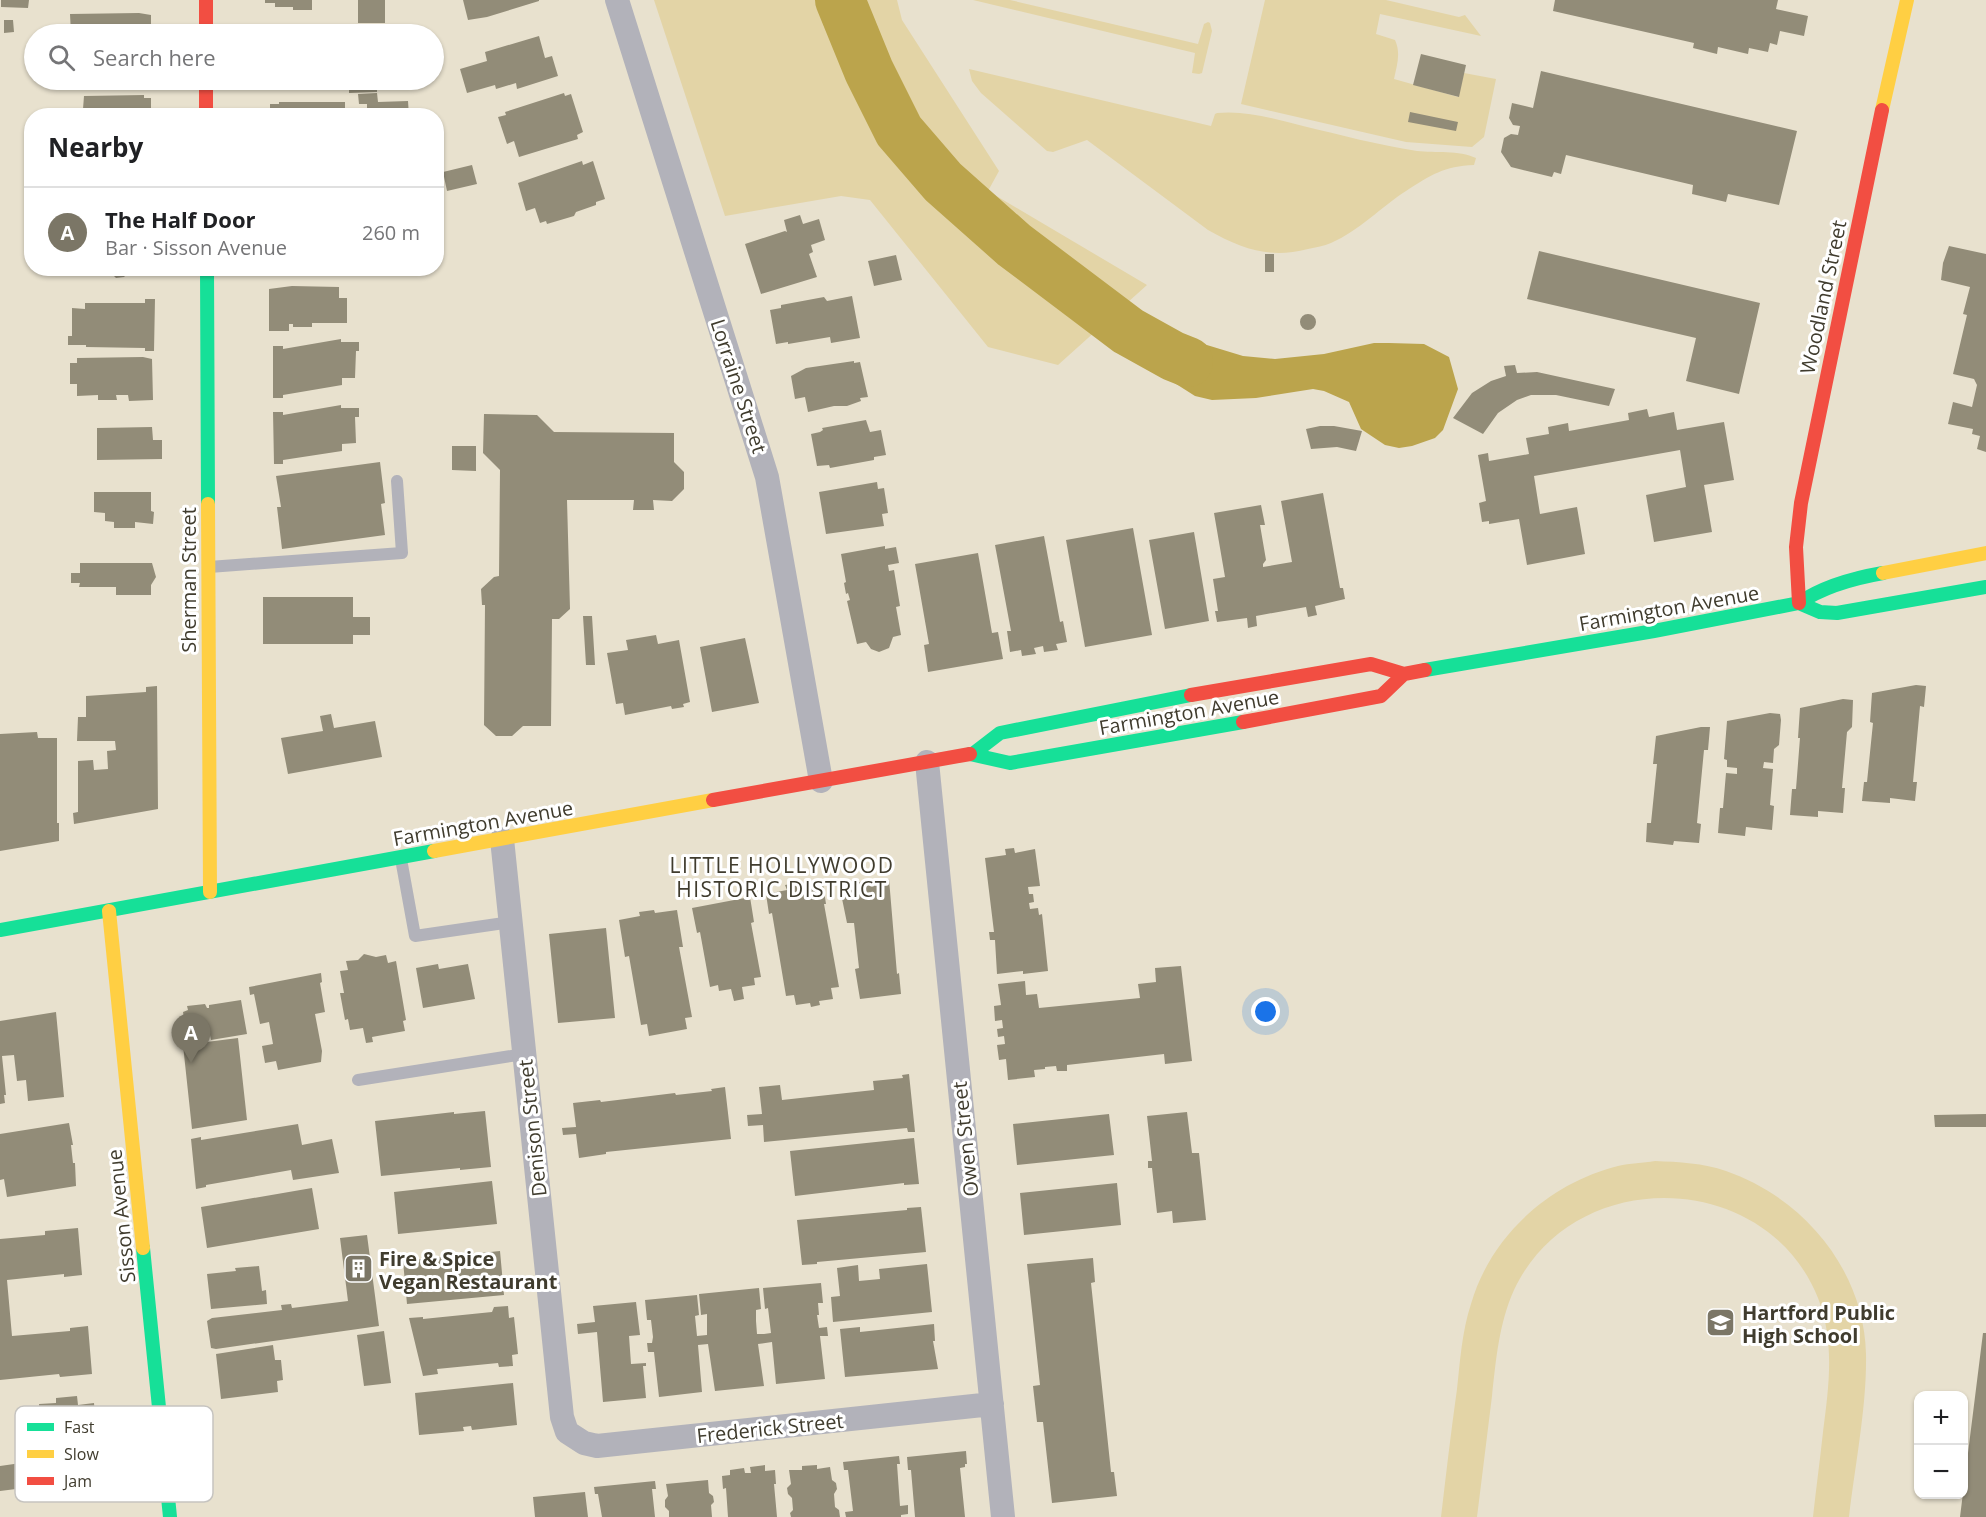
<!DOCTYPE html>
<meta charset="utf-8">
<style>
:root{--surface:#fff;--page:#f2f2f2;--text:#202124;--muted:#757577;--line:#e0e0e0;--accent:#7b7666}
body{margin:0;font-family:"Open Sans",sans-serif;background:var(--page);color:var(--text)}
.controls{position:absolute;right:18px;bottom:18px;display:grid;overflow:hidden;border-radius:12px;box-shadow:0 2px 4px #0004}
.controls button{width:54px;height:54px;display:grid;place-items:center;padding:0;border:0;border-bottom:2px solid var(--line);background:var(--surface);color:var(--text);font:30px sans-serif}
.you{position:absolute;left:1266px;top:1012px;width:21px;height:21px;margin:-15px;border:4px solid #fff;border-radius:50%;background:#1a73e8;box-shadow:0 0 0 9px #1a73e833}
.badge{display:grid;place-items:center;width:39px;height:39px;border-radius:50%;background:var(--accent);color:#fff;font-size:20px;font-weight:700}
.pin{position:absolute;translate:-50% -50px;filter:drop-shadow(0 2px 3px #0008)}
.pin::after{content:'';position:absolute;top:32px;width:21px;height:18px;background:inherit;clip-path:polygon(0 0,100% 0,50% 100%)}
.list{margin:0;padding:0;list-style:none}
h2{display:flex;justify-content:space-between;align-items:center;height:78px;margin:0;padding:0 24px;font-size:26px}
h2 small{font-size:20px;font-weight:400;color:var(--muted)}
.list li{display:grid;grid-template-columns:39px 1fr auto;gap:18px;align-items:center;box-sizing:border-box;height:90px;padding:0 24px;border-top:2px solid var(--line)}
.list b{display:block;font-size:22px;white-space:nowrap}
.list p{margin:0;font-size:20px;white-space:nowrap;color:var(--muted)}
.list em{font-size:20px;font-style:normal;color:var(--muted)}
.icon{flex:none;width:33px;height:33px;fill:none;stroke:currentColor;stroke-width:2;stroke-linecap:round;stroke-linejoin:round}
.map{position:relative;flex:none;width:1986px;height:1517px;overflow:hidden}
.search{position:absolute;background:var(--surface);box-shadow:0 2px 4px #0004;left:24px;top:24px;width:420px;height:66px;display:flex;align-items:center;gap:15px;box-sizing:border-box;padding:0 21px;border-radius:33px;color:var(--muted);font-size:22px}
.panel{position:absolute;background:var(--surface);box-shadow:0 2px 4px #0004;left:24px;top:108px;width:420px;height:168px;border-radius:24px}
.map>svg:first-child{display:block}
.green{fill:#e3d4a6}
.water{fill:#bba44c}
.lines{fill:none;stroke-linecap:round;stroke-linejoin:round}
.river{stroke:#bba44c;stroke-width:50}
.building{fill:#928c78}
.lane{stroke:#b2b2ba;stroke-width:12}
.street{stroke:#b2b2ba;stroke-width:24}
.fast{stroke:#16e098;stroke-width:14}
.slow{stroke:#ffcf43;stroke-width:14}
.jam{stroke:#f24e42;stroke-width:14}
.labels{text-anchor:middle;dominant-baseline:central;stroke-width:6;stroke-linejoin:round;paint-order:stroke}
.street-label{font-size:20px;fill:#403c2e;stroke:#fff}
.poi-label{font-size:20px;font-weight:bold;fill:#403c2e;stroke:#fff;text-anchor:start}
.neighbourhood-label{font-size:21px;letter-spacing:1.5px;fill:#403c2e;stroke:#fff}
.key{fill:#fff;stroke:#c6c4c0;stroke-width:1.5}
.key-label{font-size:16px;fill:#403c2e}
</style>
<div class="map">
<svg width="1986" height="1517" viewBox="0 0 1986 1517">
<rect width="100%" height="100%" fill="#e8e1ce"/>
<path class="green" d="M654,0H897L902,20L999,171L988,191L1147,285L1058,365L988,347L870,200L841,196L725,216Z
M973,0H1010L1198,44L1204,24L1208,22L1210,23L1212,31L1202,73L1199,74L1192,73L1195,53Z
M1265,0H1386L1459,17L1465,15L1481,36L1380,14L1376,34L1395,40C1401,53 1397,65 1394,79L1458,97L1464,73L1496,79L1484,137L1472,147L1406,142L1241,104Z
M969,69L1211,126L1215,114L1217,113C1246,110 1275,119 1303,126C1341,135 1378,145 1417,151C1435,153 1459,150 1476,158L1474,165C1444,166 1431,175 1406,191C1381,207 1359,231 1331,243C1324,246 1316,247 1308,249C1269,259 1242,249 1208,230L1087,140L1053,152L1047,151L981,93L972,81Z
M1655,1161C1679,1162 1703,1163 1726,1171C1804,1198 1864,1270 1866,1354C1867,1406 1855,1465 1849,1517H1813C1816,1489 1820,1460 1823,1432C1829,1385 1835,1342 1818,1298C1766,1168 1573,1164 1514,1290C1499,1323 1496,1360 1492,1396C1487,1436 1482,1477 1477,1517H1441C1446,1474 1451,1432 1457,1389C1460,1361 1462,1331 1471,1304C1491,1235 1550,1183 1618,1166C1630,1163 1643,1163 1655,1161Z"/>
<path class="water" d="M1147,319L1174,335L1243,356L1275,359L1324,354L1374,343H1389L1424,344L1449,357L1458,389L1443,430L1435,438L1412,446L1399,448L1385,445L1361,429L1349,402L1324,391L1313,389L1256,398L1212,400L1195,396L1118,347L1128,331Z"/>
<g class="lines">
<path class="river" d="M840,0L869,71L899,131L943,182L1014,245L1128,331L1173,356L1188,362"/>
</g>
<path class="building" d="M1,0H29L28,8L1,7Z
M265,0H312V10H293V7H275V3H265Z
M358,0H385V23H358Z
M463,0H539V1L487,17L468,20Z
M1555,0H1778L1776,9L1808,16L1804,36L1780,31L1777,45L1770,43L1768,52L1749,48L1748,54L1718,47L1717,54L1693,48L1694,43L1553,11Z
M139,13L151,15V34H71L70,14Z
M4,20H13L14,32L4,33Z
M539,36L545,58L552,56L558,76L517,89L516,83L496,89L495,85L467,93L460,69L487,61L485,52Z
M1421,54L1466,65L1459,97L1413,85Z
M1541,71L1797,131L1779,205L1728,194L1726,202L1692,194L1693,185L1566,155L1561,174L1554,172L1552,177L1511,167L1501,152L1504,138L1511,134L1518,135L1520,126L1513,125L1509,118L1512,103L1533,108Z
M377,81V92L349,93V82Z
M377,93L378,102L408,101L409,116H367V104H359L358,94Z
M564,93L565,96L571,94L583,132L577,135L578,139L519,157L514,141L507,144L498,117L506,115L505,112Z
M144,95V98H151V116H78V109H83L84,96Z
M279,102H345V116H270V104H279Z
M1410,112L1458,122L1456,131L1408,122Z
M582,161L583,165L593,161L605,199L596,202V205L576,212L574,216L547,224L546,221L540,223L535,208L526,211L518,183Z
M472,165L477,184L447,191L443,172Z
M800,215L803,224L819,219L825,240L811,245L813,252L809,254L817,277L761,294L745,244L785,231L787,232L784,220Z
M1949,246L1986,254V452L1977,449L1980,436L1972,434L1973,429L1948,424L1953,402L1972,407L1977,385L1974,379L1953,374L1967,315L1963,314L1970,287L1941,280L1943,263Z
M1539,251L1760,303L1739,394L1686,381L1696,338L1527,299Z
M1265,254H1274V272H1265Z
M896,255L902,280L874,286L868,261Z
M100,268H146V274L128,273L124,277L116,278L112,274H100Z
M292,286L339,287V298H347V323H312V327H293V324H289V331H269V289Z
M852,296L860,338L831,343L830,337L788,344V342L776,344L770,310L781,308V305L824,297L827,301Z
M145,299H155L154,351H145V348L86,347V345H68V336H72V308L85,309V303H145Z
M1300 322a8 8 0 1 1 16 0a8 8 0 1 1-16 0Z
M341,339V342H359V351H356L355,378H342V385L283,395V398H273V346H283V349Z
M143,357L152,359L153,400L129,401L128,395H116L117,400H98V395L77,396V384H70V363H77V358Z
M854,361V363L860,362L868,397L860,398L861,401L847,406H834L808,412L805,397L795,399L791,376L806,368Z
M1515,365L1517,373L1537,372L1615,389L1609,406L1556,395H1531L1517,400L1498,413L1483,434L1453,418L1472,393L1491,381L1506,376L1504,366Z
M341,405V408H359V417H355L356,443L342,444V451L283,460V464H274L273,412H283V415Z
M1647,409L1649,417L1674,412L1677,430L1724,422L1734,480L1704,485L1712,532L1654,542L1646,495L1686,487L1680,450L1534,476L1540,514L1577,507L1585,554L1527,565L1519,519L1489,524V521L1482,522L1479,503L1486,501L1478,455L1488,453L1489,461L1529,454L1526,438L1549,434L1548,427L1568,423L1569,431L1629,420L1628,413Z
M484,414L537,415L554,432L674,433V462L684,472V489L672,501L653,500L654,510H633L634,500H567L570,609L559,619H552L551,726H523L512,736H496L484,725L485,605H482L481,589L494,577L499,576L500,470L483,453Z
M866,420L870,432L881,430L886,455L874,457V460L830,468L829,465L817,466L811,434L820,432L823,430L822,428Z
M1320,426H1334L1362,431L1356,451L1337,447L1311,449L1306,429Z
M152,427L153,440H162V459L97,460V428Z
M452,446H476V471L452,470Z
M380,462L385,503L381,504L385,535L282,549L277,507H281L276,476Z
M877,482L878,489L884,488L888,513L882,514L884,526L826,534L819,492Z
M94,492H151V511L154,512L153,524L135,522V528H114V522L105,521V513L94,512Z
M1323,493L1340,588H1343L1345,599L1315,606L1317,615L1308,617L1306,607L1256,616L1257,626L1248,628L1247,618L1217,622L1215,611H1218L1213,579L1225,577L1214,513L1261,505L1265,525H1260L1266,560L1263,564V567L1292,562L1281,501Z
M1133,528L1152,635L1085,647L1066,540Z
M1194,532L1209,621L1165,629L1149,540Z
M1044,536L1060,622L1063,621L1067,642L1056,644L1058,650L1044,652L1043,646L1034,648L1036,654L1022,656L1021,650L1010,652L1007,631H1011L995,545Z
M885,546V549L896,547L899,563L888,565L889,571L894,570L900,606L896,607L901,635L893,637L889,648L879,652L871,649L866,642L857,644L847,601L850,600L848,593L846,594L844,583L846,582L841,554Z
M978,553L992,633L998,632L1003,659L928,672L924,645L929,644L915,564Z
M80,563H152L156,577L151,585V595H116V587H79L80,583H71V573H80Z
M263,597H353V617H370V635H353V644H263Z
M583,616H592L595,665H586Z
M656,635L658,644L679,640L690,702L683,704L684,707L672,709L671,706L625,715L623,703L616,704L607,653L628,650L626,640Z
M745,638L759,703L712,712L700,647Z
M1916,685L1926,686L1924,707L1920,706L1913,782H1917L1915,801L1890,798V803L1862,801L1864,782H1867L1873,723L1870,722L1872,693Z
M157,686L158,809L74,824L73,813L78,812V761L93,760L94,770L108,769L107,751L116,750L115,741H77L78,717H86V696L146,692V687Z
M1843,699L1853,700L1852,727L1847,732L1842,788H1845L1843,813L1818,811V817L1790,815L1792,789H1796L1800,738H1798L1800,708Z
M1770,713L1780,714L1781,720L1779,745L1774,749L1773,763L1764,762L1763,768L1773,769L1770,805L1774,806L1772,830L1746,827L1745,836L1718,833L1720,808H1723L1726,773L1737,774V768L1727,767V760L1724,759L1727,721Z
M331,714L334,728L375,721L382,757L288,774L281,738L323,731L320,716Z
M1701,727H1710L1708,750H1704L1697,823L1701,824L1699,843L1674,841L1673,845L1646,842L1647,823H1651L1657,764H1653L1656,736Z
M37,732L38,738H57V823H59V841L0,851V734Z
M1014,848L1015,853L1035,849L1040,886L1028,887L1029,894H1033L1034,902L1029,903L1030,909L1038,908L1039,915L1042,914L1048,971L1023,974V971L997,974L995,940H990L989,932H994L985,858L1006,855L1005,849Z
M889,879L897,974L899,973L901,994L860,999L855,969L859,968L854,923H847L839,884Z
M802,882L803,888L823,884L826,904H824L839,987L831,988L833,999L819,1001L820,1005L811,1007L810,1003L796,1005L794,995L786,996L772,913L769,914L766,894L787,890L785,885Z
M750,897L754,922L751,923L761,977L754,978L755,985L742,987L744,999L734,1001L731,989L719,991L718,985L710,987L700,932L697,933L692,908Z
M654,910L655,913L677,910L683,947H679L692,1017L685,1018L687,1029L649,1036L647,1024L641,1025L629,956L625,957L619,920L640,916L639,912Z
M606,928L615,1018L558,1023L549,934Z
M364,954L376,957L386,955L388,963L396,961L406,1020L403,1021L405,1031L372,1037L373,1042L366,1043L363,1028L350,1030L348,1019L345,1020L340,993H344L340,971L348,970L346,961L358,960Z
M438,964L439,969L468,964L475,999L423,1008L416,968Z
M1181,966L1192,1061L1165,1064L1164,1054L1067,1065V1071H1057L1056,1066L1045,1067V1069L1034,1070L1035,1077L1008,1080L1006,1059L999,1060L997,1045L1005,1044L1004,1036L998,1037L997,1029L1003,1028L1002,1020L995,1021L994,1006L1001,1005L998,984L1025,981L1026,995L1037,994L1039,1008L1140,998L1138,984L1156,982L1155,968Z
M321,973L322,982L320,983L325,1012L315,1014L322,1051L321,1062L278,1070L276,1061L265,1063L262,1046L273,1044L269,1022L260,1024L254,994L250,995L249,987Z
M241,1000L247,1034L211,1040L210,1035L187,1037L183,1012L188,1010L187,1006L205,1004L207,1008H209V1005Z
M56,1012L64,1097L28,1101L26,1080L17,1081L14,1055L2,1056L6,1095H4L5,1103L0,1104V1021Z
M238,1038L247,1120L192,1129L183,1045Z
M909,1074L915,1132H908L907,1128L764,1142L763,1125L748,1126L747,1115L762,1114L759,1087L780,1085L782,1100L874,1090L873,1081L903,1078L902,1075Z
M725,1087L731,1139L606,1152V1154L579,1158L576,1134L563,1135L562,1128L576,1127L573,1103L600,1100L601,1102L675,1093L676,1095L712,1091L711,1089Z
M485,1111L491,1167L460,1170V1168L381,1176L375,1121L454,1112V1114Z
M1187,1112L1192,1153H1199L1206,1220L1173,1223L1172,1211L1157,1213L1152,1168H1148V1161H1152L1147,1116Z
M1109,1114L1114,1155L1017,1165L1013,1124Z
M1986,1114V1127H1935L1934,1115Z
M69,1123L73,1145H71L73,1163H75L76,1186L7,1197L4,1179L0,1180V1134Z
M298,1124L302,1145L332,1139L339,1173L293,1180L291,1170L206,1185V1187L196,1189L191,1139L201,1137V1140Z
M914,1138L919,1184L904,1185V1183L795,1196L790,1151Z
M492,1181L497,1224L398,1234L394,1192Z
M1117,1183L1121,1225L1024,1235L1020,1193Z
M312,1188L319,1229L207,1248L201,1207Z
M921,1207L926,1252L817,1262V1264L802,1265L797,1220L907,1210V1208Z
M78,1228L82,1275L64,1277V1274L7,1280L12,1336L70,1331V1328L88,1326L92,1374L60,1377L59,1374L0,1380V1239L45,1235V1231Z
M367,1235L379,1326L216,1349L211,1348L207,1321L212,1318L282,1310L281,1305L291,1304L292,1308L348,1301L340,1238Z
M500,1251L504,1295L407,1304L403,1261Z
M1093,1258L1095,1282L1091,1283L1111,1472H1114L1117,1496L1052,1503L1043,1422H1037L1033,1386L1040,1385L1027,1264Z
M927,1264L932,1312L833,1322L831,1297L840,1296L837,1268L858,1265L859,1281L880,1279L879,1269Z
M259,1266L262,1291L266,1290L267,1304L211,1309L207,1274L236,1271L235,1268Z
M821,1283L823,1303H818L819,1315H817L819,1328L827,1327L828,1336H820L825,1379L776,1384L772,1342L758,1344L764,1386L715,1391L708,1344L698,1345L702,1392L659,1397L654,1352H648L647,1343H652L653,1337L651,1320H647L645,1300L697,1295L699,1315L695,1316L697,1336L707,1335V1314L701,1315L699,1294L759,1288L761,1309L756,1310V1321L757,1334H764L771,1333L768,1308L765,1309L763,1288Z
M636,1302L640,1335L629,1336L631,1364L646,1363V1366H643L646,1398L603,1402L597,1332L578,1334L577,1324L595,1322L593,1306Z
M508,1306L509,1318L514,1317L518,1354L512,1355L513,1366L499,1367L498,1363L437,1369L438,1374L423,1376L409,1318L423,1317V1319L492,1312L494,1307Z
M934,1324L935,1341H933L938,1369L845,1377L840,1329L860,1327V1332Z
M384,1331L391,1383L364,1386L357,1335Z
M1983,1333H1986V1517H1960Z
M273,1345L275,1360H281L283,1380L277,1381L278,1392L221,1399L216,1354Z
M513,1383L517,1425L472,1430L471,1426L463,1427L464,1431L419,1435L415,1393Z
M77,1396L78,1405L94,1403L96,1427L80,1428L81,1434L50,1436V1429L41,1430L39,1404L56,1403V1398Z
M966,1451L967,1464H965V1467L960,1468L965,1517H915L911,1470H908L907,1457Z
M899,1456L900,1464H897L900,1506L908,1505V1514L901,1515V1517H846L845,1512L853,1511L848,1470H844L843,1462Z
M21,1463L24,1488L0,1491V1466Z
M765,1465V1471L775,1470L776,1484H774L777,1517H728L726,1488L723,1489L722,1476L730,1475V1470L744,1468L745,1473H751L750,1467Z
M817,1465V1469L830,1467L832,1480L836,1483L837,1489L834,1494L835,1507L839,1510L840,1517H791L790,1513L793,1510L792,1498L788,1494L787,1488L791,1484L789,1470H802V1466Z
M708,1480L709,1493L713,1496L714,1502L711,1505L712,1517H669V1511L665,1507V1500L668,1496L666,1484Z
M655,1481L656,1489H652L655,1517H602L598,1494H595L594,1487Z
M585,1492L588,1517H535L533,1497Z"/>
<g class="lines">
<path class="lane" d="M209,567L402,553L397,481
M401,859L415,936L511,922
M358,1080L524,1054"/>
<path class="street" d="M617,0L767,477L821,781
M927,762L1003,1517
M502,839L562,1417L567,1432L584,1443L597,1446L992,1404"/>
<path class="fast" d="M207,268L208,504
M1799,603L1820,612L1837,613L1986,587
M1425,670L1654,631L1799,603C1824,586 1854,578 1883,573
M974,753L1000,733L1191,695
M970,754L1010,763L1243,722
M0,930L434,851
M143,1248L170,1517"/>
<path class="slow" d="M1882,110L1907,0
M208,504L210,892
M1883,573L1986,553
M434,851L713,800
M109,911L143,1248"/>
<path class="jam" d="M206,0V34
M206,80V116
M1799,603L1796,547L1801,503L1882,110
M1191,695L1371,664L1404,674L1425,670
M1243,722L1381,696L1404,674
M713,800L970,754"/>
</g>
<defs>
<symbol id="building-square" viewBox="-11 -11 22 22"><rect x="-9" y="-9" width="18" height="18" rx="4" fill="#7b7666" stroke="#fff"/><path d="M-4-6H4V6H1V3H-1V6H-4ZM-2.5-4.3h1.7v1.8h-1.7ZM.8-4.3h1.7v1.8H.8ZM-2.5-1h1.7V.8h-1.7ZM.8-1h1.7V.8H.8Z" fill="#fff"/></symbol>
<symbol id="school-square" viewBox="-11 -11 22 22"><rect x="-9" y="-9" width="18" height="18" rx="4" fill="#7b7666" stroke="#fff"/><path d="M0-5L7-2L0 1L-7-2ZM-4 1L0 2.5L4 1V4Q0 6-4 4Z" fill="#fff"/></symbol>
</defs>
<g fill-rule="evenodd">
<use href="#building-square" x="342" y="1252" width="33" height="33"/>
<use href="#school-square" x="1704" y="1306" width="33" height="33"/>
</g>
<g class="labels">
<g class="street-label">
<text transform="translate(1823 297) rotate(-78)">Woodland Street</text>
<text transform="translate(739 386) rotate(72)">Lorraine Street</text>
<text transform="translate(188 580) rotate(-90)">Sherman Street</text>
<text transform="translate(1669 608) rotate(-10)">Farmington Avenue</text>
<text transform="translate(1189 712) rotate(-10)">Farmington Avenue</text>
<text transform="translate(483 823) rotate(-10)">Farmington Avenue</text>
<text transform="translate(532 1128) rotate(-96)">Denison Street</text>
<text transform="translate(965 1139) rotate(-96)">Owen Street</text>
<text transform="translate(121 1216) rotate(-96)">Sisson Avenue</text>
<text transform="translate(770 1428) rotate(-6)">Frederick Street</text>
</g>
<g class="poi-label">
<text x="379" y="1258">Fire &amp; Spice<tspan x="379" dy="23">Vegan Restaurant</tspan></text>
<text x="1742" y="1312">Hartford Public<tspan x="1742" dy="23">High School</tspan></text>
</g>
<g class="neighbourhood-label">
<text x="782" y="865">LITTLE HOLLYWOOD<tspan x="782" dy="24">HISTORIC DISTRICT</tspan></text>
</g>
</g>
<rect x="15" y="1406" width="198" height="96" rx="9" class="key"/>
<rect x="27" y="1423" width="27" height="8" fill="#16e098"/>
<rect x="27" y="1450" width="27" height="8" fill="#ffcf43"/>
<rect x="27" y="1477" width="27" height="8" fill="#f24e42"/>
<g class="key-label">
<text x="64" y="1433">Fast</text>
<text x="64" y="1460">Slow</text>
<text x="64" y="1487">Jam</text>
</g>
</svg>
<div class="controls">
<button>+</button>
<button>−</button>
</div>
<div class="you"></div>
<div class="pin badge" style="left:191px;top:1063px">A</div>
<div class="search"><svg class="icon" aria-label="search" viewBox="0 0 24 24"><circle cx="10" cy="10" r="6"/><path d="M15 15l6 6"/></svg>Search here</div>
<section class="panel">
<h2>Nearby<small></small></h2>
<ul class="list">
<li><span class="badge">A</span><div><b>The Half Door</b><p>Bar · Sisson Avenue</p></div><em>260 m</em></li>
</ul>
</section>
</div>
